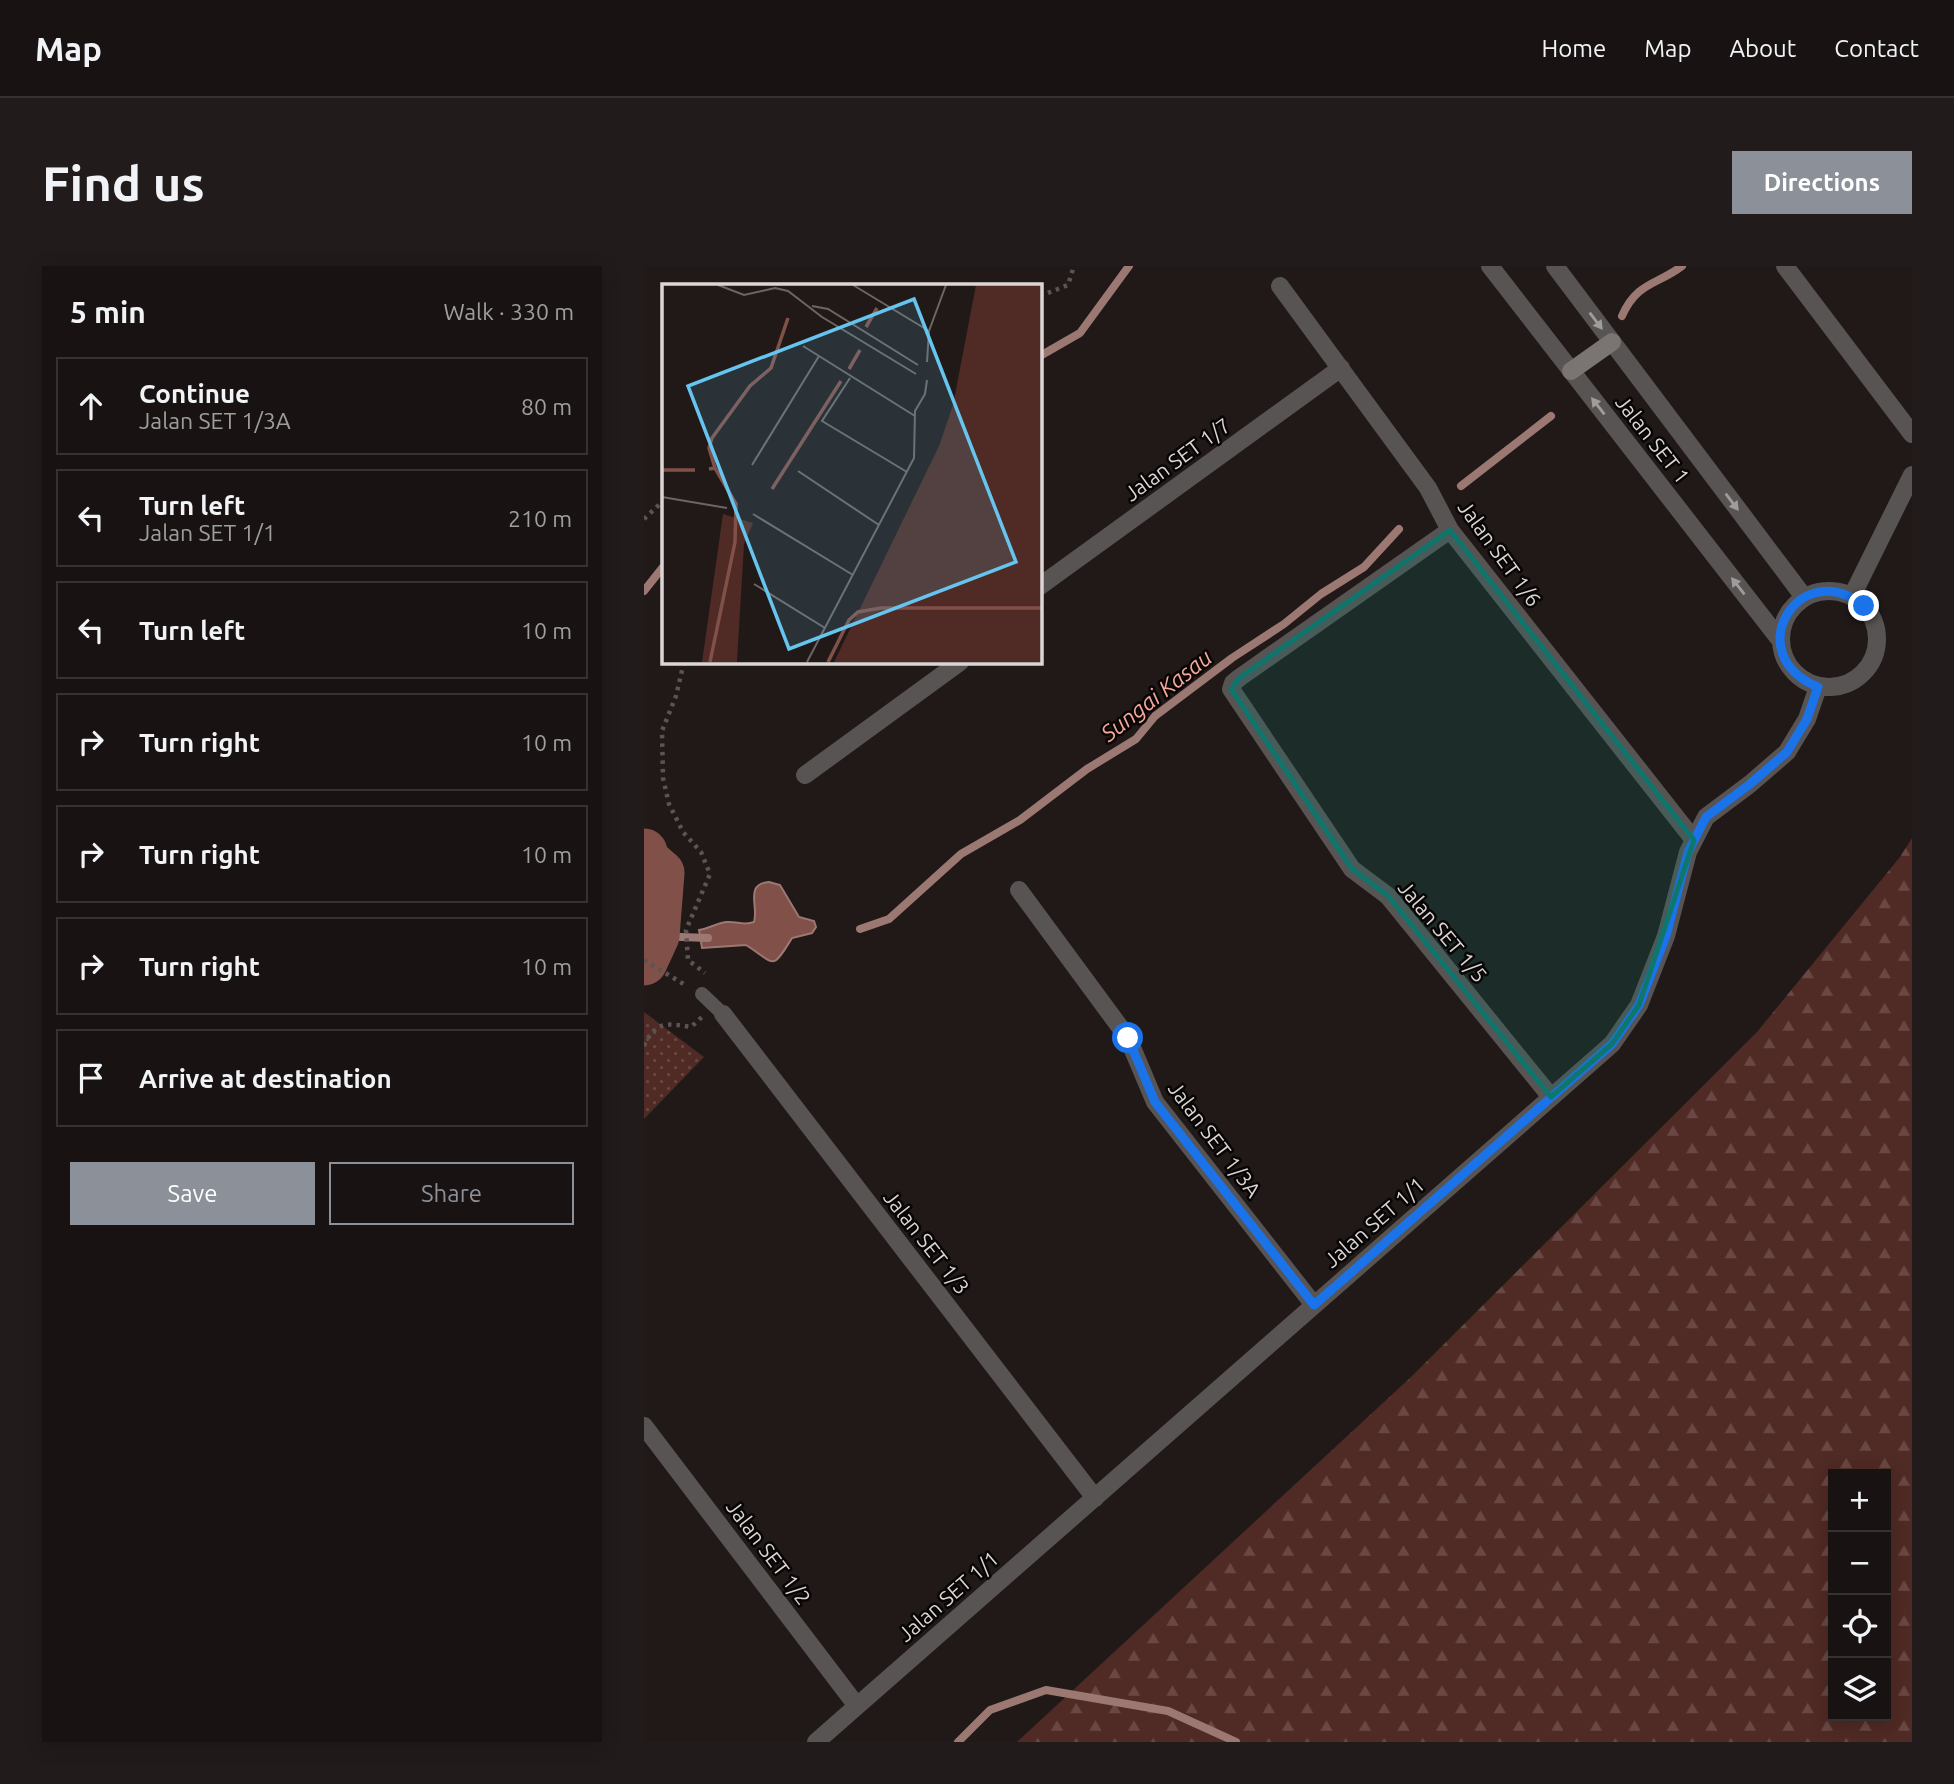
<!DOCTYPE html>
<meta charset="utf-8">
<style>
:root{--surface:#181312;--page:#211c1b;--text:#f1f3f6;--muted:#9f9e9f;--line:#363232;--accent:#8c9099}
body{margin:0;font-family:Ubuntu,sans-serif;background:var(--page);color:var(--text)}
.controls{position:absolute;right:21px;bottom:21px;display:grid;overflow:hidden;border-radius:0px;box-shadow:0 4px 18px #0003}
.controls button{width:63px;height:63px;display:grid;place-items:center;padding:0;border:0;border-bottom:2px solid var(--line);background:var(--surface);color:var(--text);font:35px sans-serif}
.stop{position:absolute;width:21px;height:21px;margin:-16px;border:5px solid #1a73e8;border-radius:50%;background:#fff}
.stop.end{background:#1a73e8;border-color:#fff;box-shadow:0 2px 7px #0008}
.list{margin:0;padding:0;list-style:none}
h2{display:flex;justify-content:space-between;align-items:center;height:91px;margin:0;padding:0 28px;font-size:30px}
h2 small{font-size:23px;font-weight:400;color:var(--muted)}
.list li{display:grid;grid-template-columns:46px 1fr auto;gap:21px;align-items:center;box-sizing:border-box;height:98px;margin:0 14px 14px;padding:0 14px;border:2px solid var(--line);border-radius:0px}
.list b{display:block;font-size:26px;white-space:nowrap}
.list p{margin:0;font-size:23px;white-space:nowrap;color:var(--muted)}
.list em{font-size:23px;font-style:normal;color:var(--muted)}
.actions{display:flex;gap:14px;padding:21px 28px}
.actions a{flex:1;padding:16px 0;border:2px solid var(--accent);border-radius:0px;text-align:center;font-size:24px;color:var(--accent)}
.actions .main{background:var(--accent);color:#fff}
.icon{flex:none;width:38px;height:38px;fill:none;stroke:currentColor;stroke-width:2;stroke-linecap:round;stroke-linejoin:round}
.map{position:relative;flex:none;width:1268px;height:1476px;overflow:hidden;border-radius:0px}
header{display:flex;align-items:center;gap:42px;box-sizing:border-box;height:98px;padding:0 35px;background:var(--surface);border-bottom:2px solid var(--line)}
header strong{font-size:33px}
nav{display:flex;gap:38px;margin-inline-start:auto;font-size:24px}
.intro{display:flex;align-items:center;justify-content:space-between;box-sizing:border-box;height:168px;padding:0 42px}
h1{margin:0;font-size:49px}
.button{padding:18px 32px;border-radius:0px;background:var(--accent);color:#fff;font-size:24px;font-weight:700}
main{display:flex;gap:42px;padding:0 42px}
aside{flex:1;background:var(--surface);border-radius:0px;box-shadow:0 4px 18px #0003}
.map>svg:first-child{display:block}
.forest{fill:url(#forest-firs);fill-rule:evenodd}
.park{fill:url(#park-dots)}
.water{fill:#815049;stroke:#9c7873;stroke-width:2}
.lines{fill:none;stroke-linecap:round;stroke-linejoin:round}
.stream{stroke:#9c7873;stroke-width:8}
.river{stroke:#815049;stroke-width:47}
.path{stroke:#5b5453;stroke-width:4.5;stroke-dasharray:3.5 5;stroke-linecap:butt}
.lane{stroke:#575453;stroke-width:14}
.street{stroke:#575453;stroke-width:18}
.secondary{stroke:#7a7473;stroke-width:18}
.oneway{fill:#a09c9a}
.route{stroke:#1a73e8;stroke-width:9}
.marked{fill:#0f766e;fill-opacity:0.2;stroke:#0f766e;stroke-width:5;stroke-linejoin:round}
.labels{text-anchor:middle;dominant-baseline:central;stroke-width:5;stroke-linejoin:round;paint-order:stroke}
.street-label{font-size:21px;fill:#dbd6d5;stroke:#080505}
.water-label{font-size:23px;font-style:italic;fill:#f8a89b;stroke:#080505}
.inset-river{fill:none;stroke:#815049;stroke-width:3.5}
.inset-road{fill:none;stroke:#6b6564;stroke-width:2}
.view{fill:#65c5ee;fill-opacity:0.15;stroke:#65c5ee;stroke-width:3.5}
.inset-edge{fill:none;stroke:#dbd6d5;stroke-width:3.5}
</style>
<header>
<strong>Map</strong>
<nav><a>Home</a><a>Map</a><a>About</a><a>Contact</a></nav>
</header>
<div class="intro"><h1>Find us</h1><a class="button">Directions</a></div>
<main>
<aside>
<h2>5 min<small>Walk · 330 m</small></h2>
<ul class="list">
<li><svg class="icon" aria-label="ahead" viewBox="0 0 24 24"><path d="M12 20V5M6 11l6-6 6 6"/></svg><div><b>Continue</b><p>Jalan SET 1/3A</p></div><em>80 m</em></li>
<li><svg class="icon" aria-label="left" viewBox="0 0 24 24"><path d="M17 20v-9H6M10 6l-5 5 5 5"/></svg><div><b>Turn left</b><p>Jalan SET 1/1</p></div><em>210 m</em></li>
<li><svg class="icon" aria-label="left" viewBox="0 0 24 24"><path d="M17 20v-9H6M10 6l-5 5 5 5"/></svg><div><b>Turn left</b></div><em>10 m</em></li>
<li><svg class="icon" aria-label="right" viewBox="0 0 24 24"><path d="M7 20v-9h11M14 6l5 5-5 5"/></svg><div><b>Turn right</b></div><em>10 m</em></li>
<li><svg class="icon" aria-label="right" viewBox="0 0 24 24"><path d="M7 20v-9h11M14 6l5 5-5 5"/></svg><div><b>Turn right</b></div><em>10 m</em></li>
<li><svg class="icon" aria-label="right" viewBox="0 0 24 24"><path d="M7 20v-9h11M14 6l5 5-5 5"/></svg><div><b>Turn right</b></div><em>10 m</em></li>
<li><svg class="icon" aria-label="arrive" viewBox="0 0 24 24"><path d="M6 21V4h12l-3 4 3 4H6"/></svg><div><b>Arrive at destination</b></div></li>
</ul>
<div class="actions"><a class="main">Save</a><a>Share</a></div>
</aside>
<div class="map">
<svg width="1268" height="1476" viewBox="0 0 1268 1476">
<defs>
<pattern id="forest-firs" width="22" height="20" patternUnits="userSpaceOnUse" patternTransform="scale(1.75)"><rect width="22" height="20" fill="#502a24"/><path d="M5 1l3.5 6h-7zM16 11l3.5 6h-7z" fill="#694843"/></pattern>
<pattern id="park-dots" width="8" height="8" patternUnits="userSpaceOnUse" patternTransform="scale(1.75)"><rect width="8" height="8" fill="#502a24"/><path d="M2 2h.1M6 6h.1" fill="none" stroke="#694843" stroke-width="1.8" stroke-linecap="round"/></pattern>
</defs>
<rect width="100%" height="100%" fill="#201918"/>
<path class="forest" d="M1268,572V1476H373L767,1111L1113,766L1256,591ZM1189,1208H1242V1450H1189Z"/>
<path class="park" d="M0,746L60,791L0,853Z"/>
<path class="water" d="M125,616L136,619L155,651L170,655L172,661L168,667L148,672C127,706 132,698 102,679L58,682L55,664C64,663 73,657 82,656C93,655 100,660 110,656C115,641 100,618 125,616Z"/>
<g class="lines">
<path class="stream" d="M978,50C993,16 1013,19 1038,0
M396,90L436,67L485,0
M817,220L907,150
M0,325L19,301
M216,663L245,653L317,588L376,554L443,503L492,473L511,450L588,392L640,358L677,328L720,301L755,263
M12,670L64,672
M314,1476L346,1444L402,1424L524,1445L592,1476"/>
<path class="river" d="M0,586L2,594L17,607L12,670L0,696"/>
<path class="path" d="M396,30L424,19L430,0
M0,253L19,235
M40,396L32,430L18,465L19,512L25,538L39,566L57,586L66,608L42,664L44,694L61,707
M0,694L41,719
M0,780C11,755 23,757 47,761L58,751"/>
<path class="lane" d="M58,728L79,748"/>
<path class="street" d="M846,0L1136,374
M911,0L1160,331
M1141,0L1268,168
M636,20L784,222L806,264L1050,574
M806,264L595,412L589,417L587,423L708,603L744,630L907,831
M396,320L697,102
M1137 373a48 48 0 1 1 96 0a48 48 0 1 1-96 0Z
M1208,330L1268,209
M161,509L316,396
M375,624L484,772L511,836L670,1039
M79,748L451,1232
M0,1160L213,1440
M172,1476L968,778L995,739L1022,670L1044,586L1062,551L1106,518L1143,486L1163,453L1174,421"/>
<path class="secondary" d="M927,105L968,76"/>
</g>
<defs><path id="oneway-solid" d="M-6-.8H1V-3.2L6.5 0L1 3.2V.8H-6Z" transform="scale(1.75)"/></defs>
<g class="oneway">
<use href="#oneway-solid" transform="translate(952 55) rotate(53)"/>
<use href="#oneway-solid" transform="translate(954 140) rotate(-128)"/>
<use href="#oneway-solid" transform="translate(1088 236) rotate(53)"/>
<use href="#oneway-solid" transform="translate(1094 320) rotate(-128)"/>
</g>
<g class="lines">
<path class="route" d="M484,772L511,836L670,1039L968,778L995,739L1022,670L1044,586L1062,551L1106,518L1143,486L1163,453L1174,421C1094,388 1156,288 1220,340"/>
</g>
<path class="marked" d="M806,264L1050,574L995,739L968,778L907,831L744,630L708,603L587,423L595,412Z"/>
<g class="labels">
<g class="street-label">
<text transform="translate(1009 173) rotate(52)">Jalan SET 1</text>
<text transform="translate(533 193) rotate(-36)">Jalan SET 1/7</text>
<text transform="translate(856 287) rotate(54)">Jalan SET 1/6</text>
<text transform="translate(799 665) rotate(50)">Jalan SET 1/5</text>
<text transform="translate(571 873) rotate(53)">Jalan SET 1/3A</text>
<text transform="translate(730 956) rotate(-41)">Jalan SET 1/1</text>
<text transform="translate(283 976) rotate(52)">Jalan SET 1/3</text>
<text transform="translate(125 1286) rotate(53)">Jalan SET 1/2</text>
<text transform="translate(304 1330) rotate(-41)">Jalan SET 1/1</text>
</g>
<g class="water-label">
<text transform="translate(512 429) rotate(-38)">Sungai Kasau</text>
</g>
</g>
<g transform="translate(18 18)">
<rect width="380" height="380" fill="#201918"/>
<path d="M314,1H380V378H172L277,162L291,121Z" fill="#502a24"/>
<path d="M61,230L91,239L82,260L75,378H40Z" fill="#502a24"/>
<path class="inset-river" d="M204,43L215,24M187,85L198,66M47,185L53,184L47,164L50,154L88,102L109,84L126,34M0,186H33M110,205L179,97M48,378L73,258L74,220L53,184M166,378L187,336L196,328L219,324H380"/>
<path class="inset-road" d="M56,1L82,11L113,4L126,7L160,33L254,90M191,1L267,47M150,22L166,25L256,81M141,62L253,132M265,78L267,47L284,1M188,94L160,137L245,188M90,181L157,72M136,187L217,241M0,213L65,224M91,230L191,291M92,300L163,344M145,378L252,174L253,127L263,110L265,96"/>
<path class="view" d="M252,15L354,278L127,365L26,102Z"/>
<rect width="380" height="380" class="inset-edge"/>
</g>
</svg>
<div class="controls">
<button>+</button>
<button>−</button>
<button><svg class="icon" aria-label="locate" viewBox="0 0 24 24"><circle cx="12" cy="12" r="6"/><path d="M12 2v4M12 18v4M2 12h4M18 12h4"/></svg></button>
<button><svg class="icon" aria-label="layers" viewBox="0 0 24 24"><path d="M12 4l9 5-9 5-9-5zM3 14l9 5 9-5"/></svg></button>
</div>
<div class="stop" style="left:484px;top:772px"></div>
<div class="stop end" style="left:1220px;top:340px"></div>
</div>
</main>
